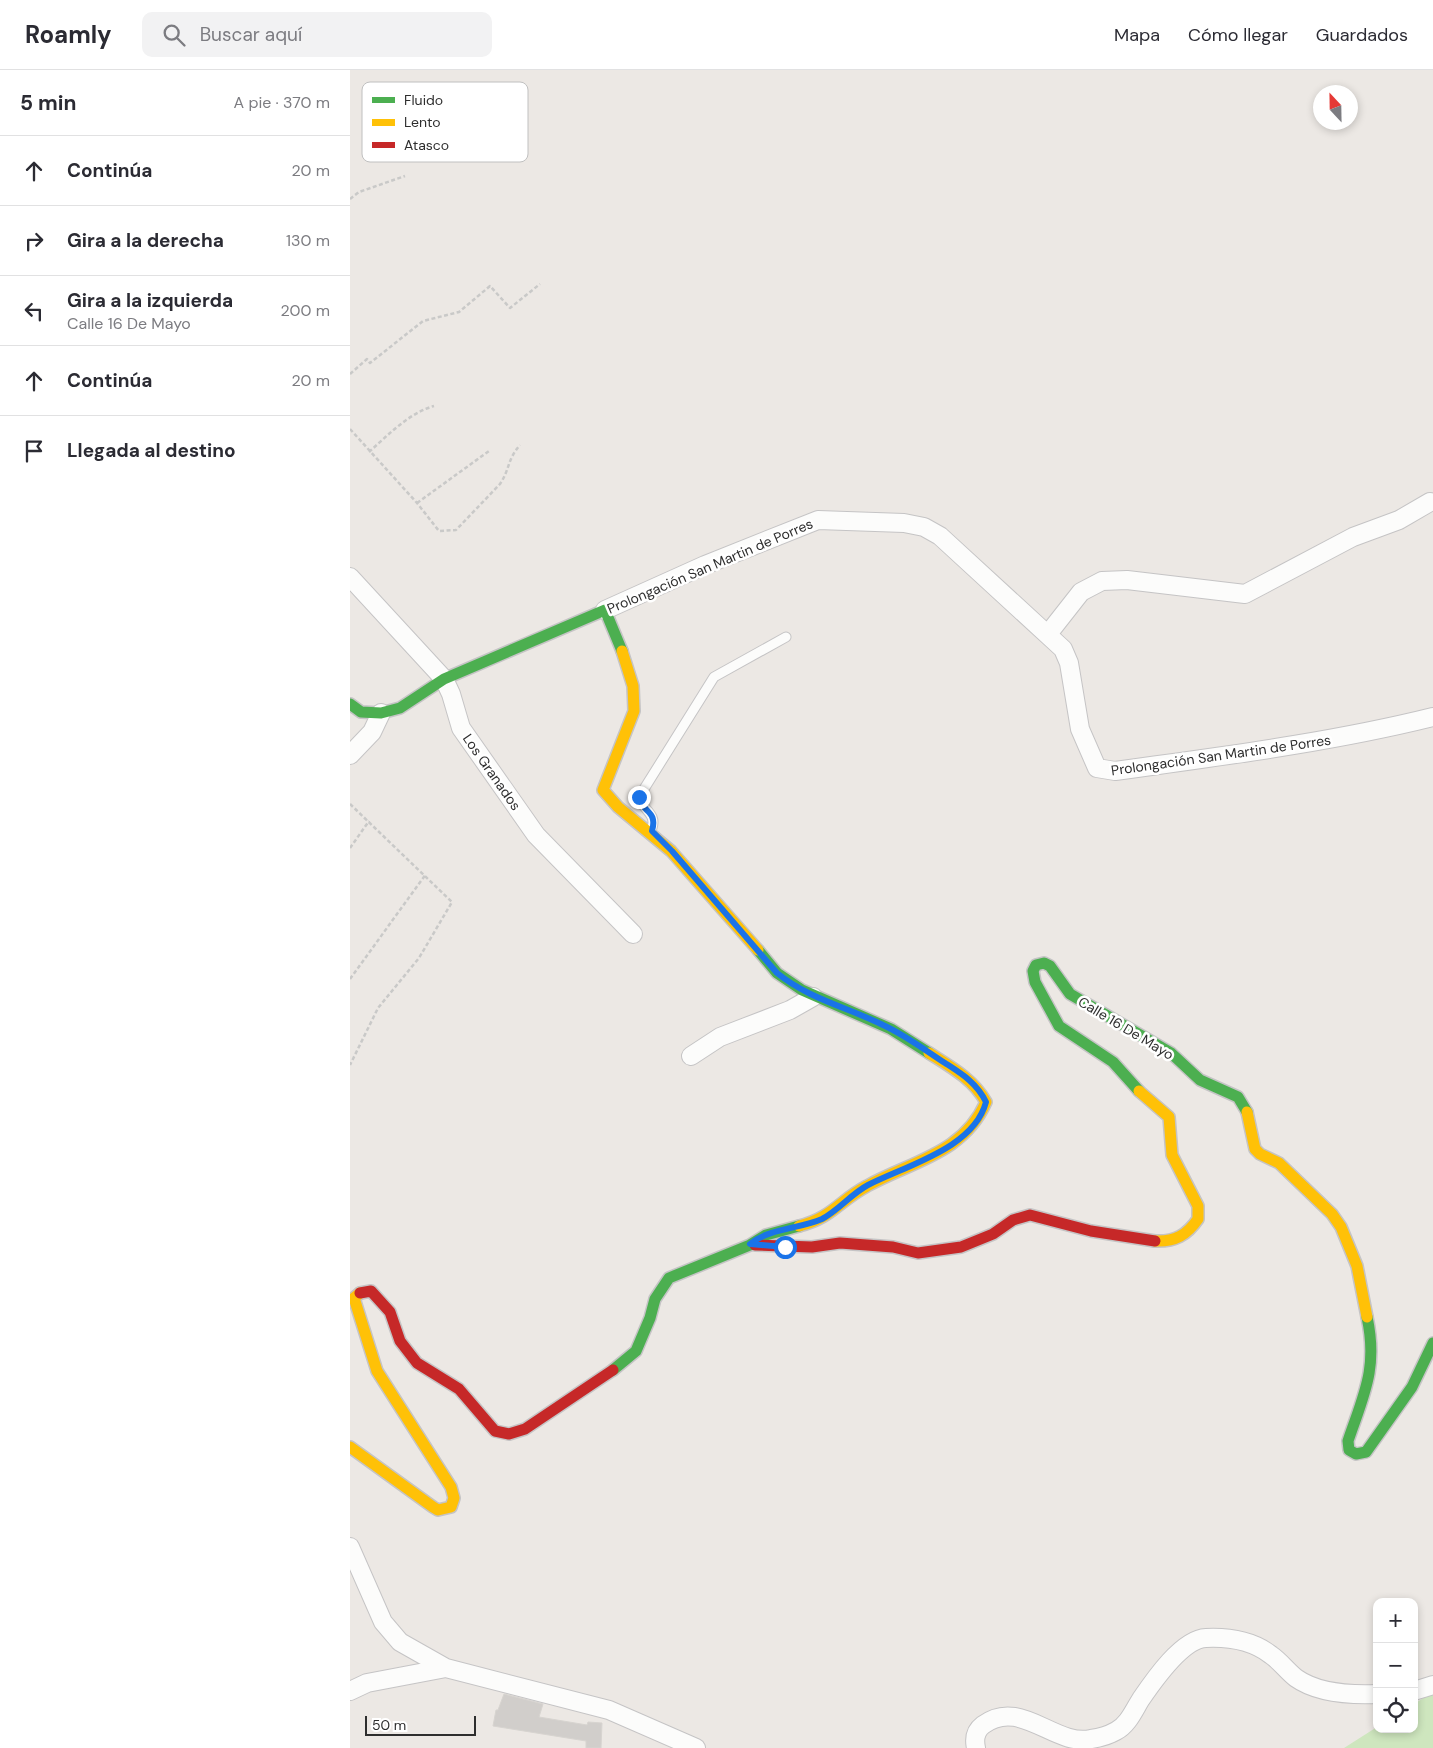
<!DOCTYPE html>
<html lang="es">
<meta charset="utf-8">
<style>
:root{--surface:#fff;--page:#f2f2f3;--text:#2b2b33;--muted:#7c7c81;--line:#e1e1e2}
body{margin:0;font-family:"DM Sans",sans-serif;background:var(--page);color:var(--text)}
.controls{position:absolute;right:15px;bottom:15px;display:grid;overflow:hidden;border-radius:10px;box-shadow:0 2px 8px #0003}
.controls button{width:45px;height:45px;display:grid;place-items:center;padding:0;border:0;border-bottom:1px solid var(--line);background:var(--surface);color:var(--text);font:25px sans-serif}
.compass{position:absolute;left:963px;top:15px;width:45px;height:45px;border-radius:50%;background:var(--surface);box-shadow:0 2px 8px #0003;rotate:338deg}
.scale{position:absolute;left:15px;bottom:12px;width:111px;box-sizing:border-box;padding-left:5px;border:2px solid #2e2e2e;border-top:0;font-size:14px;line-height:18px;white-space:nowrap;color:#2e2e2e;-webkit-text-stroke:4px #fff;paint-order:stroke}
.stop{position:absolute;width:15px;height:15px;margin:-11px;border:4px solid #1a73e8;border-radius:50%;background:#fff}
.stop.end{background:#1a73e8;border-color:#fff;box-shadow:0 1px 5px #0008}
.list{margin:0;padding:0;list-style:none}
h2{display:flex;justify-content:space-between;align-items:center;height:65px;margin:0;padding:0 20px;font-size:21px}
h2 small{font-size:16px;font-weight:400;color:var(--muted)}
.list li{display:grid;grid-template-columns:32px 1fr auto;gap:15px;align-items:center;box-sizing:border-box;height:70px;padding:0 20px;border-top:1px solid var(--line)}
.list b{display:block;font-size:19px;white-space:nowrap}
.list p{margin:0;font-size:16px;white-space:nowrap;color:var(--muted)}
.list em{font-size:16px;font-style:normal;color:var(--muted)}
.icon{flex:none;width:28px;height:28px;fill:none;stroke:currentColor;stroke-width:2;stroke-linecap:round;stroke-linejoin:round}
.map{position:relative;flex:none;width:1083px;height:1678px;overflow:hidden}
header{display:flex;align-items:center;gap:30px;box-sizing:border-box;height:70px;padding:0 25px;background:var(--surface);border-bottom:1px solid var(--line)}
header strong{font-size:24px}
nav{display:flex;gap:28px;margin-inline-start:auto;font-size:18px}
.search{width:350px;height:45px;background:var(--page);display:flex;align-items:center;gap:12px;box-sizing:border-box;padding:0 18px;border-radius:10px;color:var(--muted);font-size:19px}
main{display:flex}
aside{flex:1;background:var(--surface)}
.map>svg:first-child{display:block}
.green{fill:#cee6be}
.building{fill:#d1cecb;stroke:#d7d4d0}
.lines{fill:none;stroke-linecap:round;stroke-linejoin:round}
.lane-casing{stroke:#c5c4c5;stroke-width:11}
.street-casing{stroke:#c5c4c5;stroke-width:20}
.fast-casing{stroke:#c5c4c5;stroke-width:14}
.slow-casing{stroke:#c5c4c5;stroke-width:14}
.jam-casing{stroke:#c5c4c5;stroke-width:14}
.path{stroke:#c9c9c8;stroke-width:2.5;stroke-dasharray:4 2.5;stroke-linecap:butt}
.lane{stroke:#fcfcfb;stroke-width:9}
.street{stroke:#fcfcfb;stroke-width:18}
.fast{stroke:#4caf50;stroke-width:11}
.slow{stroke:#ffc107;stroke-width:11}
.jam{stroke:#c62828;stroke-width:11}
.route{stroke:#1a73e8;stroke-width:6}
.labels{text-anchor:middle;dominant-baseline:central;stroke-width:5;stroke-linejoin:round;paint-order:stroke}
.street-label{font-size:14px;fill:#2e2e2e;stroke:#fff}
.key{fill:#fff;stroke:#c0c0c0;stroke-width:1}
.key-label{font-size:14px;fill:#2e2e2e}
</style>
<header>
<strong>Roamly</strong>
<div class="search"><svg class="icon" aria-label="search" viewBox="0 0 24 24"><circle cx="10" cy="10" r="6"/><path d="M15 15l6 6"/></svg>Buscar aquí</div>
<nav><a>Mapa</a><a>Cómo llegar</a><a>Guardados</a></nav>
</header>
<main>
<aside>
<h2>5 min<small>A pie · 370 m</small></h2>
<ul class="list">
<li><svg class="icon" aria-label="ahead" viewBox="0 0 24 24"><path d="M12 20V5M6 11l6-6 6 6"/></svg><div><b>Continúa</b></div><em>20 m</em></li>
<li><svg class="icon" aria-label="right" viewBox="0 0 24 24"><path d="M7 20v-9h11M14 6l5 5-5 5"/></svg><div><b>Gira a la derecha</b></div><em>130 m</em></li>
<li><svg class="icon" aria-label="left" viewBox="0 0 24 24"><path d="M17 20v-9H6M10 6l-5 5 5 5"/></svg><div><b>Gira a la izquierda</b><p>Calle 16 De Mayo</p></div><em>200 m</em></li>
<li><svg class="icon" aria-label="ahead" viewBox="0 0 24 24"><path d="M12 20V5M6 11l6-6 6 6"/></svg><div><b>Continúa</b></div><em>20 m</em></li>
<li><svg class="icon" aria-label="arrive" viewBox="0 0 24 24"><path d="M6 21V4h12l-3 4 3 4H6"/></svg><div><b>Llegada al destino</b></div></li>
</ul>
</aside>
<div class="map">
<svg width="1083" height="1678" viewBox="0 0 1083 1678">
<rect width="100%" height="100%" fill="#ece8e4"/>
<path class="green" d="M1083,1622V1678H994L1027,1657V1659H1064V1634Z"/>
<path class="building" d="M154,1624L193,1634L189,1647L237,1655L238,1652L252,1653L251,1678H236V1671L143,1656L146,1640H148Z"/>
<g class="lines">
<defs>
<path id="lane" d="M302,758C307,743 292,740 289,727L364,607L436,567"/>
<path id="street" d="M0,507L94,609L101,624L111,658L186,765L283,864
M255,540L355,495L468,450L554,453L574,457L590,466L713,579L719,593L730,659L747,698L765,701C872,686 978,673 1083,647
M698,564L731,522L752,511L777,510L895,524L1003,467L1049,450L1080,432
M0,685L22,662L31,643
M341,986L370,967L440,940L463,927
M0,1477L33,1552L50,1572L96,1598L259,1640L346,1678
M0,1621L17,1613L96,1598
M1064,1621L1083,1615
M626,1678C624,1669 625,1661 633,1655C670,1627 705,1677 741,1669C748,1668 759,1665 766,1661C778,1655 784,1640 791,1629C804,1610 832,1569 856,1568C878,1567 903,1571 921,1585C930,1591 937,1601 946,1608C967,1623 1002,1625 1027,1624"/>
<path id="fast" d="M0,634L11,642L31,643L50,638L94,609L255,540L272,581
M408,880L427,903L452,920L541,959L579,983
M789,1021L763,992L709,956L685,912L683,901L686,895L694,893L700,896L720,924L821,983L850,1010L888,1027L897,1042
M1017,1247C1028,1298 1014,1324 998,1371L999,1380L1006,1384L1016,1382L1062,1317L1083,1273
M263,1300L286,1281L300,1248L305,1229L319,1208L400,1175L416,1165L449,1156"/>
<path id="slow" d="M272,581L283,616L284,641L253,720L268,737L321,781L408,880
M789,1021L819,1047L822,1085L848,1136V1149C837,1165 825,1172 805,1171
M897,1042L905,1079L910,1084L929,1093L982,1144L991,1157L1007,1196L1017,1247
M449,1156C482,1148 490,1130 517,1116C562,1091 613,1084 636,1032C623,1009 601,997 579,983
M0,1377L83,1437L88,1440L101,1437L104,1428L101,1417L27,1301L4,1228L10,1223"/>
<path id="jam" d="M405,1175L462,1177L490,1173L543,1177L568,1183L611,1177L643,1164L663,1150L680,1145L741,1161L805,1171
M10,1223L21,1221L40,1242L50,1271L67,1293L109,1319L145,1361L159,1364L175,1359L263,1300"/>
</defs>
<use href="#lane" class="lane-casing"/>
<use href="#street" class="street-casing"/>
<use href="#fast" class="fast-casing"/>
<use href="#slow" class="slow-casing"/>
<use href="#jam" class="jam-casing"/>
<path class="path" d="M0,129L9,122L55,106
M0,304L17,289L20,293L73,251L109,242L140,216L160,238L190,214
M0,359L67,433L89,461L106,460L150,414C160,399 157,390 170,375
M19,382C38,365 59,343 84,336
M67,433L139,381
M0,734L102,832L69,888L28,938L0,995
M0,778L19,751
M0,909L76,804"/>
<use href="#lane" class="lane"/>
<use href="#street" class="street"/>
<use href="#fast" class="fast"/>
<use href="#slow" class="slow"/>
<use href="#jam" class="jam"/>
</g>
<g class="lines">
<path class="route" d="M289,727C292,743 308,740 302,761L322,781L427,903C459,929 497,937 533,955C555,965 575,980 595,993C612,1004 627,1013 636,1032C624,1078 557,1095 518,1115C501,1124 489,1140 472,1149C449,1159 420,1158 400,1174L435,1177"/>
</g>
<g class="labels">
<g class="street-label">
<text transform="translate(360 496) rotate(-23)">Prolongación San Martin de Porres</text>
<text transform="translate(871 685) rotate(-8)">Prolongación San Martin de Porres</text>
<text transform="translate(142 702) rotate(55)">Los Granados</text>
<text transform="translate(776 958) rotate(31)">Calle 16 De Mayo</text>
</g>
</g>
<rect x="12" y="12" width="166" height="80" rx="8" class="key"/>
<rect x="22" y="27" width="23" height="6" fill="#4caf50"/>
<rect x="22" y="49" width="23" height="7" fill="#ffc107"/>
<rect x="22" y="72" width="23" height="6" fill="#c62828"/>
<g class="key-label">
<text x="54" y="35">Fluido</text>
<text x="54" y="57">Lento</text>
<text x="54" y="80">Atasco</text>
</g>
</svg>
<div class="controls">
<button>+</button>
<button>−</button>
<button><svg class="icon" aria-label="locate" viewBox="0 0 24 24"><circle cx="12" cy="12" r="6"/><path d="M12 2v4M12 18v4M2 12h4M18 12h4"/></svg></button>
</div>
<svg class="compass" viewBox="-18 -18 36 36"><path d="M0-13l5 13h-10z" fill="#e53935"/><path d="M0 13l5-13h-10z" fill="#7c7c81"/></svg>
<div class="scale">50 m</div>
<div class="stop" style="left:435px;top:1177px"></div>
<div class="stop end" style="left:289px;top:727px"></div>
</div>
</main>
